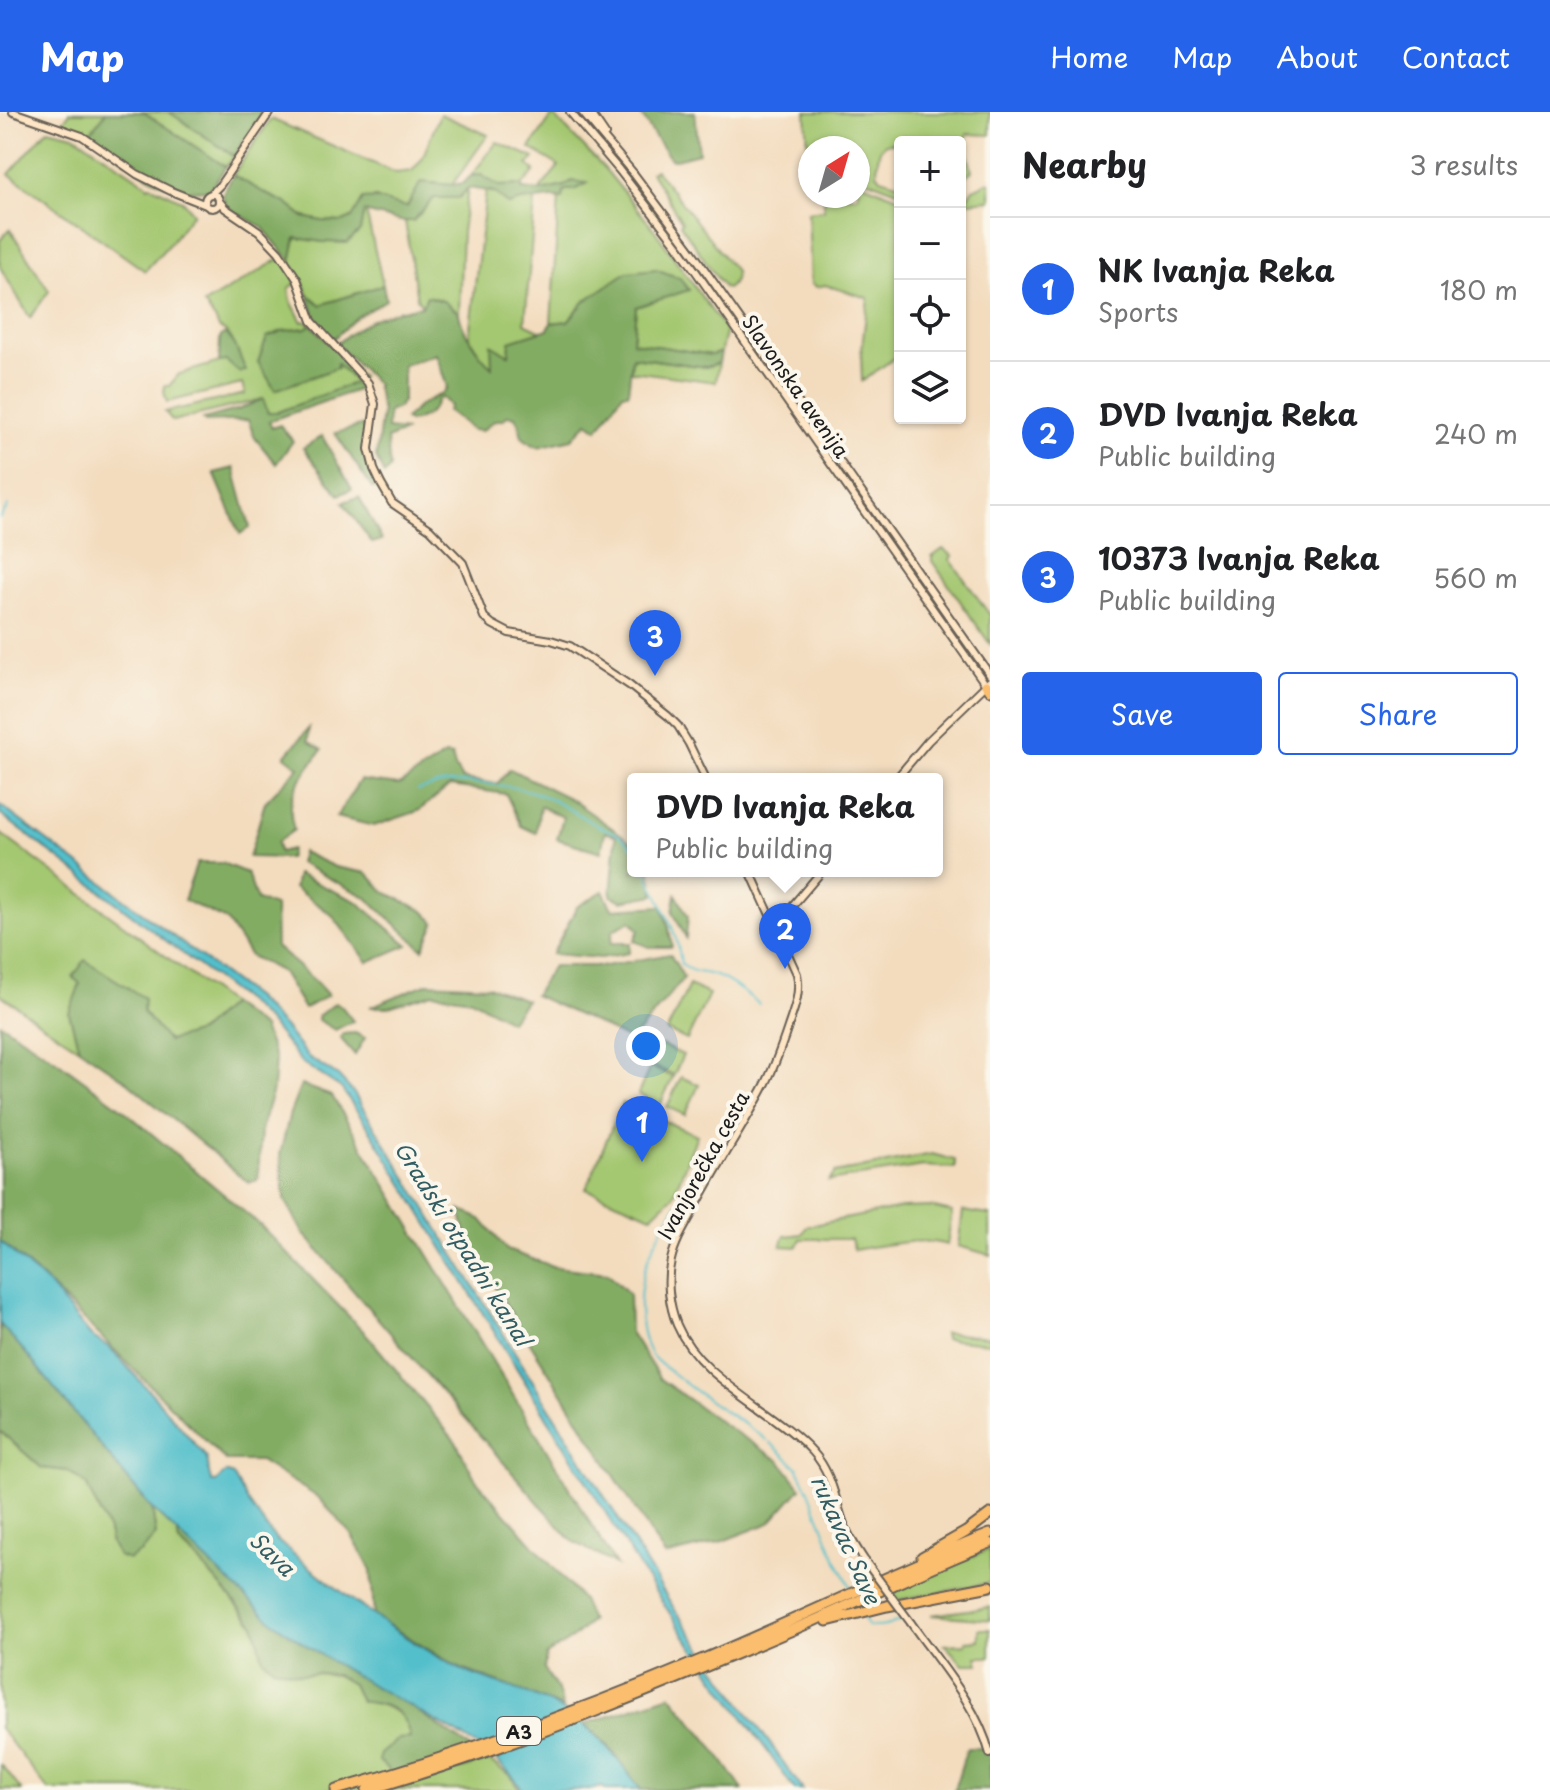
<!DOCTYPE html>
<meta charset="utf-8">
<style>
:root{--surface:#fff;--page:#f2f2f2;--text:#202124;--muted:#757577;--line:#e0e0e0;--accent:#2563eb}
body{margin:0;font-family:"Playpen Sans",sans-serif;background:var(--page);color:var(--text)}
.controls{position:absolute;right:24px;top:24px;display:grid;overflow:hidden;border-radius:8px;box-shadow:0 2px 6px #0004}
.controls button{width:72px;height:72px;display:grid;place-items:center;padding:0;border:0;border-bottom:2px solid var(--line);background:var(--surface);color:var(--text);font:40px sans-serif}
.compass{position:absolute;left:798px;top:24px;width:72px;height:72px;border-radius:50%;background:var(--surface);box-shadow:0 2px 6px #0004;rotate:37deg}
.you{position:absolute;left:646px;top:934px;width:28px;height:28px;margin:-20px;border:6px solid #fff;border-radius:50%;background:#1a73e8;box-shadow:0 0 0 12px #1a73e833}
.badge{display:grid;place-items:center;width:52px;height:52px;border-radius:50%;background:var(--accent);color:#fff;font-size:26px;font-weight:700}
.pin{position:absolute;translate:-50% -66px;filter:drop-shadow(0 2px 4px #0008)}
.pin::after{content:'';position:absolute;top:42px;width:28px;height:24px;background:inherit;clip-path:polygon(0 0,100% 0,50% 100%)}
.popup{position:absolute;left:627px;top:661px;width:316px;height:104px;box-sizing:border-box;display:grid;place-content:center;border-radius:8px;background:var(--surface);filter:drop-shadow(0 2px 6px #0005);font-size:26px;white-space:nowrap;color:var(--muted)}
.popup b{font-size:30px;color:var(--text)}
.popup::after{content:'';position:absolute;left:50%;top:100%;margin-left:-16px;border:16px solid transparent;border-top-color:var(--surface)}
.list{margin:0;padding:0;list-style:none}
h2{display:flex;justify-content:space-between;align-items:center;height:104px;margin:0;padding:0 32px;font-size:34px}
h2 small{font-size:26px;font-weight:400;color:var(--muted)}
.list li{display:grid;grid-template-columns:52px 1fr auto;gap:24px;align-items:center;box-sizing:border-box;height:144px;padding:0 32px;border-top:2px solid var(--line)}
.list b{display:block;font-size:30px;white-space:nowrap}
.list p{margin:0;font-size:26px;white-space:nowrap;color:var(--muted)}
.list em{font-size:26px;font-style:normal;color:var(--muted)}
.actions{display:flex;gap:16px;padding:24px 32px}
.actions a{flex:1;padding:18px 0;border:2px solid var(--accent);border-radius:8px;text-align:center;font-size:28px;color:var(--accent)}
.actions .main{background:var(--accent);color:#fff}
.icon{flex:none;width:44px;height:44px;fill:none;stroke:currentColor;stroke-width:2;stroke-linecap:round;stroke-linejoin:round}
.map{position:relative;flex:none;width:990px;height:1678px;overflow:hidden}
header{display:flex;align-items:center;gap:48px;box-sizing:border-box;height:112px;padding:0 40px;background:var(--accent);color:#fff}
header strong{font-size:38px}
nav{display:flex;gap:44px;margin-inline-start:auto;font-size:28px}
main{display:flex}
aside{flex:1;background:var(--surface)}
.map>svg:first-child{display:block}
.green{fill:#a4c771;stroke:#607246;stroke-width:2}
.forest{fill:#83ac63;stroke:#506440;stroke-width:2}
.water{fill:#52bfcb;stroke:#376e74;stroke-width:2}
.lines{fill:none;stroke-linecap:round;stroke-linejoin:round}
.stream{stroke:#52bfcb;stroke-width:2}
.secondary-casing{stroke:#675f55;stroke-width:10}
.highway-casing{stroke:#675f55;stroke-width:13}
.secondary{stroke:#fde5c5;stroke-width:6}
.highway{stroke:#fbbd6e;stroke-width:9}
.secondary-bridge-casing{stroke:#675f55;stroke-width:10;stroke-linecap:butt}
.secondary-bridge{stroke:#fde5c5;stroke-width:6}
.labels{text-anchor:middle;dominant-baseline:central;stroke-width:8;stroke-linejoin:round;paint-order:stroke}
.shield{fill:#fbf7ec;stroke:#5f5e5a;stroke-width:2}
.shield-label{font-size:18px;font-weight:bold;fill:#1c1c1c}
.street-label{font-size:20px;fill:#1c1c1c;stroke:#fbf7ec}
.water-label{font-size:22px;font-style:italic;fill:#325d62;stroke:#fbf7ec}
</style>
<header>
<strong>Map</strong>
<nav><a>Home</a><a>Map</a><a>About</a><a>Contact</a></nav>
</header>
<main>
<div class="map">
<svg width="990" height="1678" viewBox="0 0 990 1678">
<rect width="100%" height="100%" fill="#fbf7ec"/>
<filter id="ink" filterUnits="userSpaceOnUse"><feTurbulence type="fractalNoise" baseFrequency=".0125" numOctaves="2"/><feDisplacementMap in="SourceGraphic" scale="16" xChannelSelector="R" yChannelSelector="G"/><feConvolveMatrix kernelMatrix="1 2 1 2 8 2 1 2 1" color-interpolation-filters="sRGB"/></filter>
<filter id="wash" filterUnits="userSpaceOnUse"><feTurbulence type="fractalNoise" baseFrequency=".006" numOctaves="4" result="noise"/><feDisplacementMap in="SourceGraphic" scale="32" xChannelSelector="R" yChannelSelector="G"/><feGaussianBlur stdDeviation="1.8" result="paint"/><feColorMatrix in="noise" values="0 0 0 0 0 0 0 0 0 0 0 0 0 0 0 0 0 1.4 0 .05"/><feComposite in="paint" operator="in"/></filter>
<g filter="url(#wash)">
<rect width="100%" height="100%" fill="#f3dcbe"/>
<path class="green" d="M70,0H106L89,22L62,11Z
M143,0H169L234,44L226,55Z
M806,0H990V23L967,22L965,32L972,59L964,65V69L960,71V30H900V32C877,27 878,42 877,61L881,66L900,72V80L858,64V36H810L809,54Z
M440,2L488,23L452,73L421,70L407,95L391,93L374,85L352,106L343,110L322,109L304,105L286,91L268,83L233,63L271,7L396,61L412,59L422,47Z
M553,3L605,57L653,116L726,219C724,226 722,231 721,240L712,243L633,230L636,195L688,178L627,161L585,189L568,209L551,211L559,86L562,87L565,78L572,69L564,74L541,79V76L559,54L530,36Z
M48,17L74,23L145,71L148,75L150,73L182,88L193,101L171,130L145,159L9,62Z
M497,30L534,46L528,53L535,59L523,73L499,74L481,63L471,64Z
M656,58L735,159C736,167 734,172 727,177L724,176L680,112L682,110L651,60Z
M858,69L900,86V242L862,269L861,243L868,186L825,173L817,175L811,172L808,100L824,98V84H858Z
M988,70L990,71V88L968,90L967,86L973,77Z
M468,76L462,120L459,201L443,189L428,184L423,194L417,187L405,109H413L434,86H459Z
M486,79L535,88L525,211L541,219L511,229L510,244L492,256L482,246L469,225Z
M364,100H366L383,173L320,193L308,182L300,163L291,150L296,125L322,130Z
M10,117L49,179L30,206L0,155V128Z
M281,146L293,163L296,172L289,176L291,189L302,210L305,209L311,212L306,216L282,219L258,250L275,277L337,256V251L357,270L276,301H268L263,287L173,309L165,300L245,282L242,272L167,290L164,280L165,274H169L179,262L226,248L239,260C237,242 237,224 219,216L216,209L204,192Z
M632,245L706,255L719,251L716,270L631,259Z
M943,437L953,444L950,447L990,503V532L932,449V445Z
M0,721L230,892L199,920L168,930L142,900L80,872L69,901L79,936L40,911L0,882Z
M689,873L709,882L687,928L667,919Z
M661,933L683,943L674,963L651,953Z
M650,955L673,965L660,993L638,982Z
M681,965L699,973L685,1003L667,995Z
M622,991L697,1023L673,1084L652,1104L586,1077Z
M932,1042L955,1048V1056L924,1054L829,1069L835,1061Z
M930,1095L952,1100L947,1133C920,1125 881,1133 854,1138L851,1127H801L797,1135L781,1134L785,1124L802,1122L807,1114L902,1096Z
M963,1099L990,1103V1143L958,1134Z
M944,1221L990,1225V1231L945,1227Z
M0,1319L42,1356L68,1359L86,1372L107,1416L111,1432L156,1423L152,1397L177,1419L179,1431L198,1448L254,1512L263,1547L301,1562L319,1561L336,1563L352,1572L360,1589C422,1597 410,1624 406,1674L488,1648L510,1663L520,1678H48L0,1616Z
M990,1437V1471L898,1488L892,1479L949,1454L950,1455L951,1453Z
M990,1495V1508L931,1503Z
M979,1517H990V1545H977L979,1552H963L945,1533L966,1532V1529L979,1528Z
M1,1652L21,1678H0Z"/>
<path class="forest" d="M106,0H143L226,55L209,78C200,78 191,80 183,78C148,71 117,42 89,22Z
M169,0H263L234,44Z
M639,0H695L699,41L672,48C659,34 650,16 639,0Z
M233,63L268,83L286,91L304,105L322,109L343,110L352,106L363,87C378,84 391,93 407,95L421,70L452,73L463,71L471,64L481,63L499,74L523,73L522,77L541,79L564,74L572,69L588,71L575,78H565L562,87C550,84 546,88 535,88C524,88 519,89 509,93L494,80L468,76L459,86H434L413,109H400L364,100L360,119L347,131L322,130L296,126L291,150L263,116L227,95L222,83Z
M656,157L680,166L689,178L636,195L633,230L712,243L721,240L719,251L706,255L632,245L628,281H623L598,317L588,310L572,327L538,335L531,332L522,325L519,312L515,305L509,303L502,308H495L482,319L473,318L448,299L450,294L443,286L438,287C432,302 424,307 408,310L405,307L420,293L444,280L447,275L436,242L403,253V288L399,295L388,300L387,317L406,319L387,327L390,356L384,363L376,345L382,301L376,271L336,232C369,206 381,201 422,194L427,184L443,189L459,201C461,218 479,244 492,255L491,232L509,243L510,229L548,217L551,211L568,209L585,189L627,160Z
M383,173L386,188L357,205L333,227C318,211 313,203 308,182L321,193Z
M311,212L361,265L358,269L360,277L269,309L272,316L280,313L293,329L276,352L255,326L248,308L205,310L203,307L240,297L263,287L268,301H276L356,270L337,252V256L275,278L258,250L267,225L282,219L306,216Z
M226,221L235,233L246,259L239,260L226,249L219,250L220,225Z
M368,312L363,339L377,376H372L335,321Z
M322,324L352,377L339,383L303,336Z
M234,356L250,415L240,422L214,361Z
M359,385L382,428L372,431L343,390Z
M309,616L308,629L322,638C302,665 283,683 294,718L277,730L279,740L291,737L289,746L249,745L265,690L299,655L285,644Z
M445,643L452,644L455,655L462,667L497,672L510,657L571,687L633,731V759H650L655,783L622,789L611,784L616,724L605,720L601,740L557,727L563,705L540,694L536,721L521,714L506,682L450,674L418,699L374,714L336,705L360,668L399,673Z
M302,740L335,755L367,761L385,780L424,799L435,811L423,837L366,785L299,751Z
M197,751H222L247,761L257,788L275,794L276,835L315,869L328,883L304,897L282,860L250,844L226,808L184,788Z
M297,762L358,790L408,833L368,850L331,802L294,776Z
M603,779L612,797L662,794L669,816L672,835H649L634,829L639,818L631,809L613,818L611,831H630L629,841L601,846L552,842L577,795Z
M676,782L688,804L686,826L673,800Z
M670,842L684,866L631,929L596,911L534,883L553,854H605Z
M85,848L144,886L143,900L168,929L199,920L230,892L263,916L275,947L273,977L261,1017L258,1067L249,1071L125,968L79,936L69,901L80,872L73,865Z
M428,871L488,874L526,888L510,909L471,887L433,881L389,895H370Z
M335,891L342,895L353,909L335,918L318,908V904Z
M0,911L56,948L120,995L260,1113L367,1223L456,1330L476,1368L582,1488L591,1509L573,1526L546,1543L544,1557L558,1578L563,1596L526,1581L457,1555L374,1504L371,1458L351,1422L319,1386L260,1349H226L38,1162L0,1129Z
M355,921L365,926L355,943L341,927L342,922Z
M301,973L332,984L616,1453L571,1428L303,1121L285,1088L280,1042L290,1001Z
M460,1098L481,1107L507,1138L555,1155L608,1161L629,1182L630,1220L660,1267L723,1312L780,1349L801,1376L770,1411L720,1430L665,1444L469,1134Z
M0,1212L25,1240L152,1397L156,1423L141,1440L128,1448L118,1444L111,1432L107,1416L86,1372L68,1359L42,1356L0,1319Z
M177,1419L282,1516L413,1596L488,1648L406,1674L378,1648L380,1642L398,1627L410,1626C404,1596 389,1593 360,1589L352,1572L336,1563L319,1561L301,1562L273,1555L263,1547L254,1512L198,1448L179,1430Z
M671,1583L710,1631L743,1678H641L610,1636L585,1612Z
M967,1636H987L990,1650V1678H954Z"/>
<path class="water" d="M0,693L255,886L284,915L307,944L338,964L353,980L677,1501L803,1678H795L687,1527L641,1458L368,1015L341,976L301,950L273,915L250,893L0,702Z
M0,1129L49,1173L90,1223L110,1236L155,1285L206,1345C210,1353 207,1363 212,1370H216L226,1360L233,1363L246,1387L272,1423L279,1430C333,1475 395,1523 458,1556C480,1567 504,1572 527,1581C585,1604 605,1630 641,1678H608L602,1675L589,1678H523C498,1640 454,1620 416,1598C365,1569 310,1540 265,1503L152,1397L25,1240L0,1212Z"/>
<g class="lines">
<path class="stream" d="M0,406L8,394
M418,678C428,676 438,672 448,671C472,669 520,674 541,683C559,690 575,701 591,710C606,719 622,720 633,736
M646,759C660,789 678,819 681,852C695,863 704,859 719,865C734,871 747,883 759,892
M679,1089C653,1131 633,1165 642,1216C644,1226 646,1236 652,1244C659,1252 668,1258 676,1264C705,1288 737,1306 767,1328
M771,1331L797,1355L809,1379L835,1445L852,1478
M862,1503L868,1514C880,1517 890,1513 901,1508"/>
</g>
</g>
<g filter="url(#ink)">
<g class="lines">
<defs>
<path id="secondary" d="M13,0L82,24L137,62L171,79L206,93
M570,0L619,58L678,134L986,573
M582,0L634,62L688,134L990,563
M590,0L605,22
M211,82L220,73L270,0
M205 89a7 7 0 1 1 14 0a7 7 0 1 1-14 0Z
M219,89L225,96L259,119L279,140L297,167L312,209L368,271L375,292L369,337L374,357L381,372L392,391L430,417L463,451L484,505L492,512L509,521L551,528L570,534L629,573L668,604L678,614L689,632L706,667
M896,667L928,629L990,569
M750,759L797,862C801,881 794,897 788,915C781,936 774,957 763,977C741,1018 715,1057 694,1098C685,1114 675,1130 671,1148C666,1169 669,1193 677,1213C700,1268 774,1297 813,1340C832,1361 835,1387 844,1412C849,1425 857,1437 865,1449
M779,820L793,793L822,759
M911,1511C940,1552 977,1593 990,1642"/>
<path id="highway" d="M986,573L990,578
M922,1445L966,1420L990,1402
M827,1509L887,1494L990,1474
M336,1678C460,1643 582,1598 701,1548C798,1507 892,1461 990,1422
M367,1678C519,1634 666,1572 811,1510C871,1484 929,1455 990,1431"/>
</defs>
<use href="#secondary" class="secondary-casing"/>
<use href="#highway" class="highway-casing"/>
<use href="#secondary" class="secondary"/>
<use href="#highway" class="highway"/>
<defs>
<path id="secondary-bridge" d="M865,1449L911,1511"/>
</defs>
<use href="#secondary-bridge" class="secondary-bridge-casing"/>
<use href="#secondary-bridge" class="secondary-bridge"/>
</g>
</g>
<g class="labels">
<rect class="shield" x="497" y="1605" width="44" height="28" rx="6"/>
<g class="shield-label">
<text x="519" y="1619">A3</text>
</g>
<g class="street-label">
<text transform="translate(796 274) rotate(55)">Slavonska avenija</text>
<text transform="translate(703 1053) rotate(-61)">Ivanjorečka cesta</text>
</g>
<g class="water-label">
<text transform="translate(464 1131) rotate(58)">Gradski otpadni kanal</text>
<text transform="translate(847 1427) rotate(66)">rukavac Save</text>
<text transform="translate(273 1441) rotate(44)">Sava</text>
</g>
</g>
</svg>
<div class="controls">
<button>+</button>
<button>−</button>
<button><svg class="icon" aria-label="locate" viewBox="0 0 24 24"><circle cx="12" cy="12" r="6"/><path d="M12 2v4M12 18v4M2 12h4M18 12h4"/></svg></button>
<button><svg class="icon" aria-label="layers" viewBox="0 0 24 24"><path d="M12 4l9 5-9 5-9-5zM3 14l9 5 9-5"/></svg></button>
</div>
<svg class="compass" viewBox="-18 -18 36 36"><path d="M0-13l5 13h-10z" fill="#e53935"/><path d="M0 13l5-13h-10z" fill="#757577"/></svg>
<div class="you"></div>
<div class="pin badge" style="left:642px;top:1050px">1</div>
<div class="pin badge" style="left:785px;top:857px">2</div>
<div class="popup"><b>DVD Ivanja Reka</b>Public building</div>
<div class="pin badge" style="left:655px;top:564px">3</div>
</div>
<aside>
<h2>Nearby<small>3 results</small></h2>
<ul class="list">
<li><span class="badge">1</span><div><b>NK Ivanja Reka</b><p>Sports</p></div><em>180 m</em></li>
<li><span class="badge">2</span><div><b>DVD Ivanja Reka</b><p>Public building</p></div><em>240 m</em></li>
<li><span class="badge">3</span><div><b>10373 Ivanja Reka</b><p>Public building</p></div><em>560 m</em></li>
</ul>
<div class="actions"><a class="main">Save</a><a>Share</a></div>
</aside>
</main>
